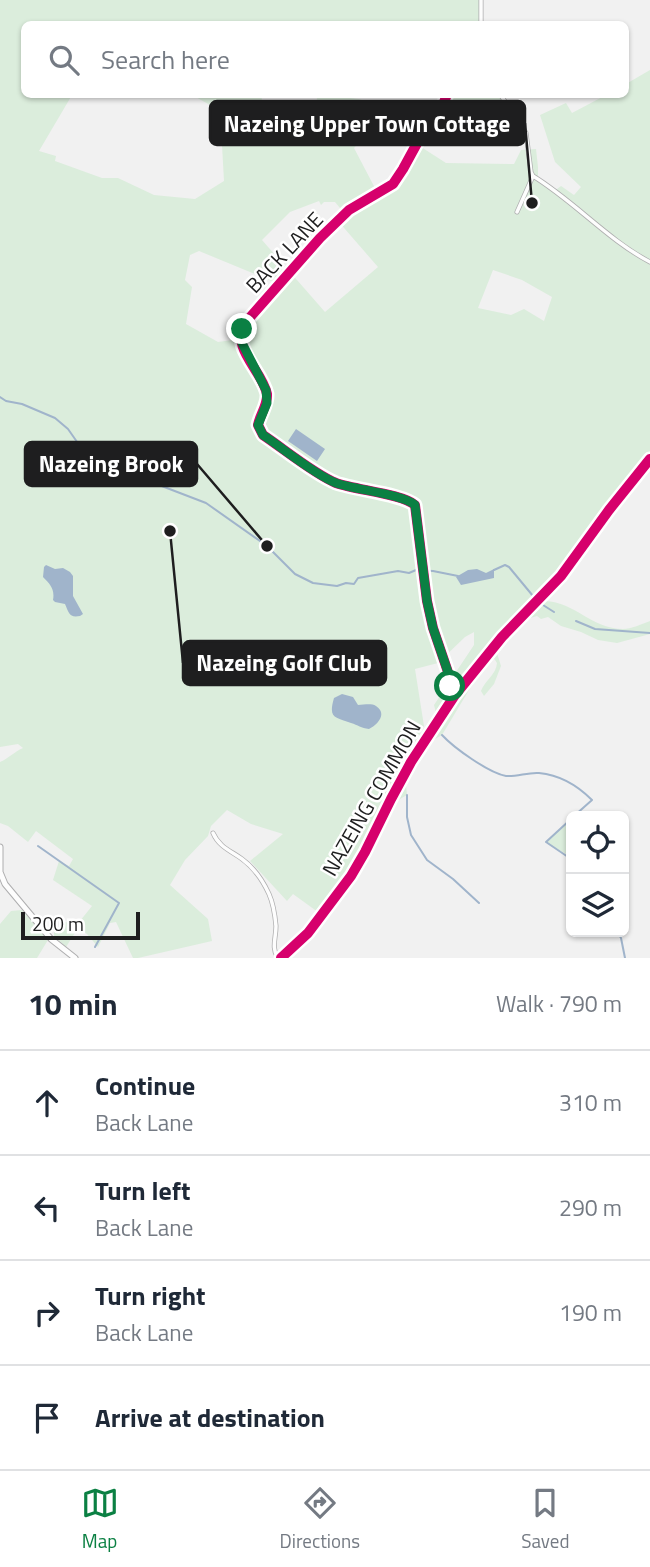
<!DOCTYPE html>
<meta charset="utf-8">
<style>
:root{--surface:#fff;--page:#f6f6f7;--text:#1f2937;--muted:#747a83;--line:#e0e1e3;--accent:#0b8043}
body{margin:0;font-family:"Titillium Web",sans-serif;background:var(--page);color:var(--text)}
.controls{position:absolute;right:21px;bottom:21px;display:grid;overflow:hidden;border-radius:10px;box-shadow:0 2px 5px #0004}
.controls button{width:63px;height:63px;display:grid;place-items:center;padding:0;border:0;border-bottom:2px solid var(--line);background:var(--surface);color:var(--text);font:35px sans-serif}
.scale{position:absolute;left:21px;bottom:18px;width:119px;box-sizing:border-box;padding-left:7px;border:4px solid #1e1e1f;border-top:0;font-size:19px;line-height:24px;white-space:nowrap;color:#1e1e1f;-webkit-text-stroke:5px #fff;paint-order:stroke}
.stop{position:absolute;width:21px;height:21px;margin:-16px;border:5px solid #0b8043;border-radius:50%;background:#fff}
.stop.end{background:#0b8043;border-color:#fff;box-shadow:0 2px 7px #0008}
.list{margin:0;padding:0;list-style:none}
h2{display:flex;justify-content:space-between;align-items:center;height:91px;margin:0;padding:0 28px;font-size:30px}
h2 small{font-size:23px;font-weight:400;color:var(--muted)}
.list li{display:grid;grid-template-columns:46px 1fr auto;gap:21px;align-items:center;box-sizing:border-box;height:105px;padding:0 28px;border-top:2px solid var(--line)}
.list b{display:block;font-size:26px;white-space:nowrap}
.list p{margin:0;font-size:23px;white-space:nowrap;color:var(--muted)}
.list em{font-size:23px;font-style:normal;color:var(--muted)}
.icon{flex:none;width:38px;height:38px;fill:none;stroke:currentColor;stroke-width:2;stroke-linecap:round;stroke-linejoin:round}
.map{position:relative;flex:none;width:650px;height:958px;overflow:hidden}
.search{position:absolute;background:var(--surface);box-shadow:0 2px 5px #0004;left:21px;right:21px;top:21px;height:77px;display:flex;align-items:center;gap:18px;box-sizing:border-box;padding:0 24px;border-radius:10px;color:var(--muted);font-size:26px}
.sheet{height:511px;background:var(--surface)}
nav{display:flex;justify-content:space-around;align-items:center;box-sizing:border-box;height:98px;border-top:2px solid var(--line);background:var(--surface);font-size:19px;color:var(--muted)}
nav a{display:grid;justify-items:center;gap:4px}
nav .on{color:var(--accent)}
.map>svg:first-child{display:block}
.green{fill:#dbeddc;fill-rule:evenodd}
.water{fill:#a0b4cb}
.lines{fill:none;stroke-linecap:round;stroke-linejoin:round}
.stream{stroke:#a0b4cb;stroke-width:2}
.street-casing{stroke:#aeaeaf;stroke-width:5}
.secondary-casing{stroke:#aeaeaf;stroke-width:7}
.street{stroke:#fdfdfd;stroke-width:3.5}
.secondary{stroke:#fdfdfd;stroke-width:5}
.cycleway-casing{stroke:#fff;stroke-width:15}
.cycleway{stroke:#d6006c;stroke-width:10}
.route{stroke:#0b8043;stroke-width:9}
.labels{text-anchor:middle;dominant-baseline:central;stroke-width:5;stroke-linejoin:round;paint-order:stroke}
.street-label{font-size:21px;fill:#1e1e1f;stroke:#fff}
.leader{fill:none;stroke:#1e1e1f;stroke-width:2.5}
.callout-dot{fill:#1e1e1f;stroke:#fff;stroke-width:2.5}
.callout{fill:#1e1e1f;stroke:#1e1e1f;stroke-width:2.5}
.callout-label{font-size:23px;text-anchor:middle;font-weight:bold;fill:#fff}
</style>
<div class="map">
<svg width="650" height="958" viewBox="0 0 650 958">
<rect width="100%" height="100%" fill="#f1f1f1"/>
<path class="green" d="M0,0H481V24H461L452,23L450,24H24V94L72,95L39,151L56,156L55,161L102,178H118L154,195L195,199L224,181L221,127H244L270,118L297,117L303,125H316L317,94L359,99L402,114L391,144L376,139L363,138L354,148L376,190L389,183L393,187L403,173L418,145L446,163L514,164L521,150L536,149L538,167V182L553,192L561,186L574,195L581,187L555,162L540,115L566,103L572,113L606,95L626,94V84L650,70V453L640,469L599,518L564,569L491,641L438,720L434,705L474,645V632L465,637L438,663L415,669L424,726L397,778L432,729L451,708L490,654L532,610L535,612L545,601C575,602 592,629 623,629C631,629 642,624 650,621V634L617,643L598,640L581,632L561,626L548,617L541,619L537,616L527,619L497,653L501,666L494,684L484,696L481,691C485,680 496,675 497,663L493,657L469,690L442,735L430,742L408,776L406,785L407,795L393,803L369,853L344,896L303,947L301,943L322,915L293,894L287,901L250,861L283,834L251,824L227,810L211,826L208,836L185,860L170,885L208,919L212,941L138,958H133L116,922L110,923L98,947L87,934L78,928L66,947L54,936V930L66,922L76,926L92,906L53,880L59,861L69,866L73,859L36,831L28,842L8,826L0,823V762C9,758 14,752 23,748L18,744L0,747ZM319,201L321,205L324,202H335L345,214L338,221L378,267L325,312L262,240L290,212ZM199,251L279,284L243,329L242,337L233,340L218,342L186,324L192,287L185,280L190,255ZM493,270L522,280L552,297L544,321L524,309L511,315L478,308Z
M192,95H262L261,111L219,110Z
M444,95H500L512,113L477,107L441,106Z
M571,820V857L546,842Z
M22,910L48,940L37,958H0V924L11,911Z"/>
<path class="water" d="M296,429L325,449L317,461L288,441Z
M46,565L55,569L63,568L70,572L73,576V596L83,614L80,616C69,618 69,613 65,604L55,602L53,600C55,589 50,584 43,577L44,567Z
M477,569L486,573L494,569V578L461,585L456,577L468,570Z
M342,694L353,697L358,705C364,705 371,703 376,706C388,714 377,725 369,729C361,728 358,725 351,723C335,717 328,719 334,698Z"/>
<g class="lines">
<path class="stream" d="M0,397L6,401L22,404L55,418L68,429L89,459L105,464L123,476L146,480L206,503L267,546L295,574L313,583L337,586L346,583L354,584L358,578L398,571L409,573L416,570L433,571L458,576
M494,570L505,565L509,567L533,596
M543,605L554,612
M576,621L595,629L650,633
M442,735C454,748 489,773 506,776C517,777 528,772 539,773C560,775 578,786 592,800L574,816
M407,795V817L411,835L427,860L453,879L479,903
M571,819L546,842L571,859
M38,846L119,903L95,947
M617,932L621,938L625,958"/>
<defs>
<path id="street" d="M481,24V0
M447,94L440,114L421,136L403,169L393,184L349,210L320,238L245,323C230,348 262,370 267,394C268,405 260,414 258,425L263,435C284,449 314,474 336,483C356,490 402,494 415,505L427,601L433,628L449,675L450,686L455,695
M500,94L526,133L531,172L533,176L517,212
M444,105L480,106L507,110L510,109
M533,176C574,201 608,240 650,262
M213,833C219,847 231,851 242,859C253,867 263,881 269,894C273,903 275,915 276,926C276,938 271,948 278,958"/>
<path id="secondary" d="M0,847V872L5,884L51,939L75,958
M281,958L308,933L351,876L365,852L391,799L411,762L455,695L502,637L561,576L609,510L650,459"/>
</defs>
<use href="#street" class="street-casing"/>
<use href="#secondary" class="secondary-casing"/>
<use href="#street" class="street"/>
<use href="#secondary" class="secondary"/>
<defs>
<path id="cycleway" d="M447,94L440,114L421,136L403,169L393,184L349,210L320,238L245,323C230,348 262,370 267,394C268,405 260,414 258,425L263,435C284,449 314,474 336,483C356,490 402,494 415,505L427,601L433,628L449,675L450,686L455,695
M281,958L308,933L351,876L365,852L391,799L411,762L455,695L502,637L561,576L609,510L650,459"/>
</defs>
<use href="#cycleway" class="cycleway-casing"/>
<use href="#cycleway" class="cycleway"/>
</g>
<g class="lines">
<path class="route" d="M242,329L240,336L242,343L266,390L267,403L258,425L263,435C284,449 314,474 336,483C356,490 402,494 415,505L427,601L433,628L449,675L450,686"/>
</g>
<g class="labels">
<g class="street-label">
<text transform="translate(284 252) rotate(-47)">BACK LANE</text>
<text transform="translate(371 798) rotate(-60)">NAZEING COMMON</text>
</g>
</g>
<path class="leader" d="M532 203L525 123M267 546L197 464M170 531L183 663"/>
<g class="callout-dot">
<circle cx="532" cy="203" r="7"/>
<circle cx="267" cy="546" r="7"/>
<circle cx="170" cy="531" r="7"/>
</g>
<g class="callout">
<rect x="210" y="101" width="315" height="44" rx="7"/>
<rect x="25" y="442" width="172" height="44" rx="7"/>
<rect x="183" y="641" width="203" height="44" rx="7"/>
</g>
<g class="callout-label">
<text x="367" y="132">Nazeing Upper Town Cottage</text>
<text x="111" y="472">Nazeing Brook</text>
<text x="284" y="671">Nazeing Golf Club</text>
</g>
</svg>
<div class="controls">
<button><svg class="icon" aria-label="locate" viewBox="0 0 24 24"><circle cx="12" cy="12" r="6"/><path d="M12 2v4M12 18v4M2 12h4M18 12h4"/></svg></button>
<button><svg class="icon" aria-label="layers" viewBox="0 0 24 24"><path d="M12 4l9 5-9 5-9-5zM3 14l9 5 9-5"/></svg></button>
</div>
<div class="scale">200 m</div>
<div class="stop" style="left:450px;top:686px"></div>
<div class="stop end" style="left:242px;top:329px"></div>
<div class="search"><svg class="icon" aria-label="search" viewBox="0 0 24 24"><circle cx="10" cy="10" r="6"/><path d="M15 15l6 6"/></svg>Search here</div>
</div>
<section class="sheet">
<h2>10 min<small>Walk · 790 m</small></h2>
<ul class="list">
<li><svg class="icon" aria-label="ahead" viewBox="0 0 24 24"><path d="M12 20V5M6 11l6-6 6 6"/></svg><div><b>Continue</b><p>Back Lane</p></div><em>310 m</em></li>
<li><svg class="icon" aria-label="left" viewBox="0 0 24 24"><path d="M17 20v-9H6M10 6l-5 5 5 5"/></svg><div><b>Turn left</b><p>Back Lane</p></div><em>290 m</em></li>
<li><svg class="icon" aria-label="right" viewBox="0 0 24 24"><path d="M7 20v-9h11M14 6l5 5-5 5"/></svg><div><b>Turn right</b><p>Back Lane</p></div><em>190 m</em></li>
<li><svg class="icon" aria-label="arrive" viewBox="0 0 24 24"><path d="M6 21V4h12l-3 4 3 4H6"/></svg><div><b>Arrive at destination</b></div></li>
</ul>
</section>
<nav>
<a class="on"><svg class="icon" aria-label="map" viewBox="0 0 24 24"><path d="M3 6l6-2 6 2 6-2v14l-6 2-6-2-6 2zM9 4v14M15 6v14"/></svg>Map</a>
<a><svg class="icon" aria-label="directions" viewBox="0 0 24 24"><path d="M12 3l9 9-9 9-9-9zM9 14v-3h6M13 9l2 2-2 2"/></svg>Directions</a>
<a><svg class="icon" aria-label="saved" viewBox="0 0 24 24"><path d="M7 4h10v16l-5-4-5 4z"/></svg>Saved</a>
</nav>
